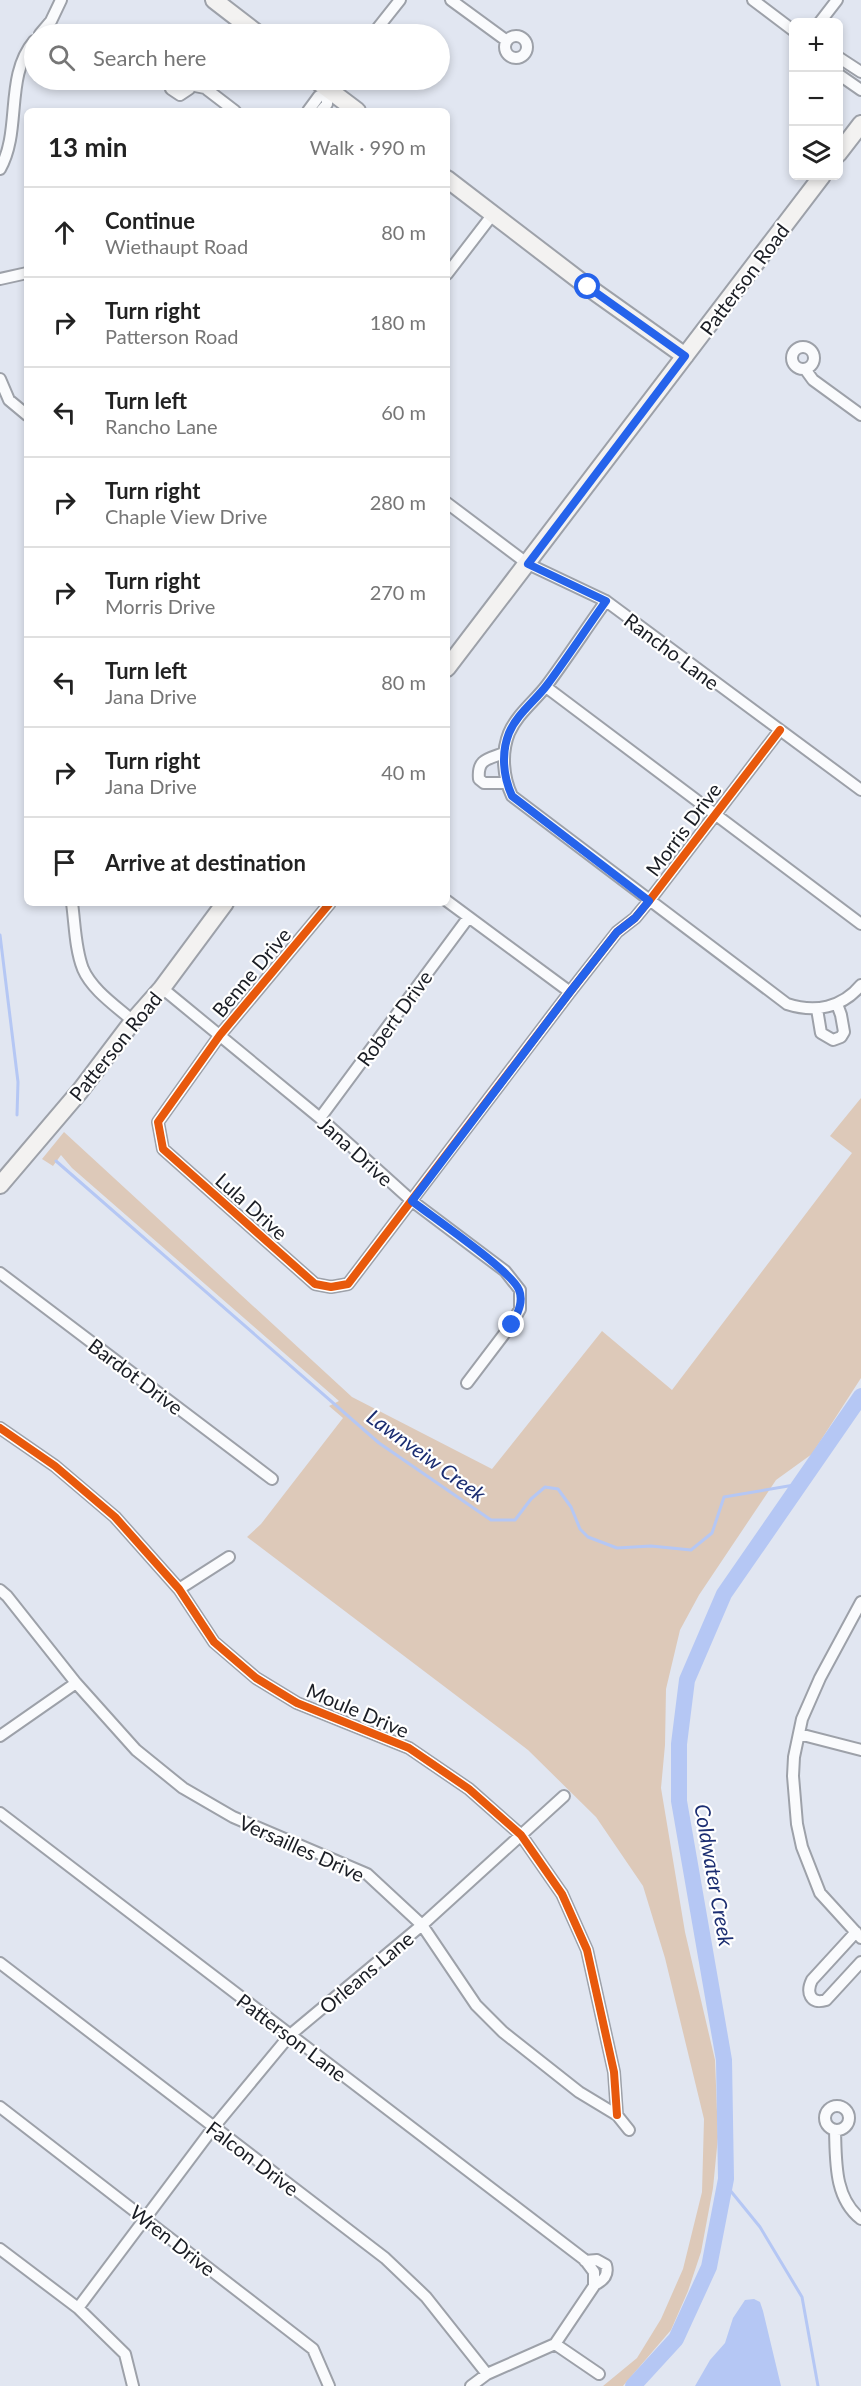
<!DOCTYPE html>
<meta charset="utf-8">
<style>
:root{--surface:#fff;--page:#f2f2f2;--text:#222;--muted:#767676;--line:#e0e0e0}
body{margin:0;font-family:Lato,sans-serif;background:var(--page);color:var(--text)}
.controls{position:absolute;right:18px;top:18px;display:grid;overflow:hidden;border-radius:9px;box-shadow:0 3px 9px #0003}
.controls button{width:54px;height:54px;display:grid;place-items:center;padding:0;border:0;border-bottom:2px solid var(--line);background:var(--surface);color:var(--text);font:30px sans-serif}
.stop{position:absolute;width:18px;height:18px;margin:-14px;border:4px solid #2563eb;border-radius:50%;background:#fff}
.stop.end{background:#2563eb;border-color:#fff;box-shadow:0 2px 6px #0008}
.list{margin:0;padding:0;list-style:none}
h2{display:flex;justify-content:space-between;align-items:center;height:78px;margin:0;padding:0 24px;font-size:26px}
h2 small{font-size:20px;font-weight:400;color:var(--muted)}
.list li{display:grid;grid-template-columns:39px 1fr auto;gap:18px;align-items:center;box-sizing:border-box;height:90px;padding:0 24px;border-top:2px solid var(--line)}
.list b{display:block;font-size:22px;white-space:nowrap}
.list p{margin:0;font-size:20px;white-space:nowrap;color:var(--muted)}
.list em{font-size:20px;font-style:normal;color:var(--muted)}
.icon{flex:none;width:33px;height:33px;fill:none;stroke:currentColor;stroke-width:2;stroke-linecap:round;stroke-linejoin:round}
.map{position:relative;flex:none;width:861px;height:2386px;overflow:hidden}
.search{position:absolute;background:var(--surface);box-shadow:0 3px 9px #0003;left:24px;top:24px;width:426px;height:66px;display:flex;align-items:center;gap:15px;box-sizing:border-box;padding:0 21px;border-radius:33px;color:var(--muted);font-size:22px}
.panel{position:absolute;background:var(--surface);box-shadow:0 3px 9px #0003;left:24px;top:108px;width:426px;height:798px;border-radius:9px}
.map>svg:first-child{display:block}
.green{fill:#ddc9b9}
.water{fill:#b5c7f4}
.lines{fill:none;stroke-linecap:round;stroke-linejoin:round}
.stream{stroke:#b5c7f4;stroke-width:3}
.river{stroke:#b5c7f4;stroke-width:16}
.street-casing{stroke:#9da1a9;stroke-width:14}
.secondary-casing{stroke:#9da1a9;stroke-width:20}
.street{stroke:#fafbfd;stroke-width:10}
.secondary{stroke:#f3f2f1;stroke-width:16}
.cycleway-casing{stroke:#fff;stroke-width:11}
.cycleway{stroke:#e8590c;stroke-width:8}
.route{stroke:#2563eb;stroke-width:8}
.labels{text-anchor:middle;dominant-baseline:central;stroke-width:4.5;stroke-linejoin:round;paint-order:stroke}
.street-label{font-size:20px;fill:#1a1d24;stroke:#fff}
.water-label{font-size:21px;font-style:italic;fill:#1c2e72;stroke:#fff}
</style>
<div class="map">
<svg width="861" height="2386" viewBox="0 0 861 2386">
<rect width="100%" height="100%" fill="#e1e6f1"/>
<path class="green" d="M861,1098V1378L812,1454L776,1480L699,1595L680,1630L666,1689L665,1745L661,1788L685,1932L715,2060L718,2137L713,2188L701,2252L688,2291L671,2330L623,2386H603L637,2358L661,2319L683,2269L702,2192L704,2119L665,1958L643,1886L596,1817L528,1750L247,1537L261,1524L343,1418L329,1406L339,1401L72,1168L61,1155L53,1166L42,1159L64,1132L352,1397L492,1469L602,1331L672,1390L852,1153L830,1136Z"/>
<path class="water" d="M754,2299L760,2302L763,2311L781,2386H695L710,2360L725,2343L733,2318L745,2300Z"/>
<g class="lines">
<path class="stream" d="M0,935L18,1082L17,1115
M56,1161L379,1443L491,1520H515L531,1499L545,1487L558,1489L571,1507L580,1529L588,1537L617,1548L651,1546L691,1550L712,1533L724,1497L800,1484
M725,2184L760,2227L802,2297L818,2386"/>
<path class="river" d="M633,2386L676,2339L709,2267L726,2179L724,2060L679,1801V1744L687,1680L724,1594L861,1396"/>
<defs>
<path id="street" d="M451,0L507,41
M753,0L794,31
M820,22L837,0
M40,34L51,21L61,0
M373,34L400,0
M505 47a11 11 0 1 1 22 0a11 11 0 1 1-22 0Z
M838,57L861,72
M838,74L861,90
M173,80L171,89L180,95L189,89L188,80
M190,85L205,88L235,111
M308,111L319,96L327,95L339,80
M321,111L327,104V95
M0,169C22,130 4,77 34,41
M447,274L493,214
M0,279L27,273
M792 358a11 11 0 1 1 22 0a11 11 0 1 1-22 0Z
M805,369L813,380L861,415
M0,379L9,400L27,415
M447,503L528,564L606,601L861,790
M606,601C586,629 567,658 547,685C535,701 517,714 509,733C501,753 503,777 512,796L787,1004C815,1013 842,1008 861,985
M546,687L861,924
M504,753C488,759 477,759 479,779L484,783H506
M447,901L570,992
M72,903C75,924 75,949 83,969C92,990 116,1006 133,1021
M330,903L220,1035L158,1122L163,1149L315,1284L331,1287L348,1284L570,992L617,932L635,918L649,901L780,730
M162,988L320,1118L412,1201L505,1271L520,1290V1309L511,1325L467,1383
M817,1009L821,1033L833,1040L841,1037L844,1032L841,1015L837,1004
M320,1118L468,918
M0,1273L272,1479
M0,1428L55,1466L115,1517L179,1589L214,1642L256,1678L297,1703L409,1748L469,1789L521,1835L562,1894L587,1950L614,2072L617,2115
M179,1589L229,1557
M0,1590L7,1596L76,1683L136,1750L183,1788L233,1817L367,1874L422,1925L476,2005L503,2032L579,2092L617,2115L629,2130
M861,1602L820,1678L802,1719L794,1757L793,1776L797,1824L802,1847L820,1893L861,1938
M799,1734L861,1750
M0,1736L76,1683
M0,1813L585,2260L594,2272V2286L555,2344
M856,1932L812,1980C806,1992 810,2005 826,2000L861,1962
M0,1963L385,2258L426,2297L487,2374
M825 2118a12 12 0 1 1 24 0a12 12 0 1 1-24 0Z
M0,2107L313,2349L329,2386
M835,2130C836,2161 834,2198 861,2219
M0,2249L78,2308L125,2354L133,2386
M585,2261L597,2260L606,2265C609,2276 603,2281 594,2285
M78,2308L213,2128L290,2035L422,1925L564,1796
M555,2344L599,2374
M471,2386L487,2374L555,2344"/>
<path id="secondary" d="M214,0L258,34
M316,80L357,111
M838,154L861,124
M447,179L588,287L685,356
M447,668L822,176
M0,1185L80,1091L133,1021L162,988L225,903"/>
</defs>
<use href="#street" class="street-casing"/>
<use href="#secondary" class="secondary-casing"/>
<use href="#street" class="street"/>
<use href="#secondary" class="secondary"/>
<defs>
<path id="cycleway" d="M330,903L220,1035L158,1122L163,1149L315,1284L331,1287L348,1284L570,992L617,932L635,918L649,901L780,730
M0,1428L55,1466L115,1517L179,1589L214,1642L256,1678L297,1703L409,1748L469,1789L521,1835L562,1894L587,1950L614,2072L617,2115"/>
</defs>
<use href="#cycleway" class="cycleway-casing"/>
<use href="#cycleway" class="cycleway"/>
</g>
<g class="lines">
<path class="route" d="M512,1325C517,1314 524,1302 519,1290C513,1272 431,1216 412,1201L570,992L617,932L635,918L649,901L512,796C503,776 501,753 509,733C517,714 535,701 547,685C567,658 586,629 606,601L528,564L685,356L588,287"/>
</g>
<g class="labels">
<g class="street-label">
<text transform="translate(744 279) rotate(-53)">Patterson Road</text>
<text transform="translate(672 651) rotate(37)">Rancho Lane</text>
<text transform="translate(683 829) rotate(-53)">Morris Drive</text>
<text transform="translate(251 972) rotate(-50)">Benne Drive</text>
<text transform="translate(394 1018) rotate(-54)">Robert Drive</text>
<text transform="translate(115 1046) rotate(-51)">Patterson Road</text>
<text transform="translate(356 1151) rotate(42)">Jana Drive</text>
<text transform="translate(252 1206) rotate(42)">Lula Drive</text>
<text transform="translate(136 1376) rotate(37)">Bardot Drive</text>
<text transform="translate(358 1710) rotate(23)">Moule Drive</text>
<text transform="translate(302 1848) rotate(24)">Versailles Drive</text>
<text transform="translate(366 1972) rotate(-40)">Orleans Lane</text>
<text transform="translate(292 2037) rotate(37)">Patterson Lane</text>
<text transform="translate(253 2158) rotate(37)">Falcon Drive</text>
<text transform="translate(173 2240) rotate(38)">Wren Drive</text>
</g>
<g class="water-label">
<text transform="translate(427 1455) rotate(36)">Lawnveiw Creek</text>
<text transform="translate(715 1875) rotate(80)">Coldwater Creek</text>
</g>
</g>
</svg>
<div class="controls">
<button>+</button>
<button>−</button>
<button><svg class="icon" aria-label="layers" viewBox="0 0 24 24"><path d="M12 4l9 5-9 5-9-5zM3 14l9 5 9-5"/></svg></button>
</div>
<div class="stop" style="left:588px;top:287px"></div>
<div class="stop end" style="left:512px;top:1325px"></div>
<div class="search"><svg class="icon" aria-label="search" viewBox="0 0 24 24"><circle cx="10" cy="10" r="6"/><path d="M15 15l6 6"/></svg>Search here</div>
<section class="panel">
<h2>13 min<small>Walk · 990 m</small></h2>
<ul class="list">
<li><svg class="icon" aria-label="ahead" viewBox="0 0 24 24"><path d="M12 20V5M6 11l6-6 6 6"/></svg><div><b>Continue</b><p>Wiethaupt Road</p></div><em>80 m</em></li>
<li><svg class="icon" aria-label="right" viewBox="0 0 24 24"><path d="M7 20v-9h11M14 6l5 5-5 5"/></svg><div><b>Turn right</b><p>Patterson Road</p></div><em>180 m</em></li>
<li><svg class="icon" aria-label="left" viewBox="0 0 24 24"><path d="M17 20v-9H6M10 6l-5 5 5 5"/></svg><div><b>Turn left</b><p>Rancho Lane</p></div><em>60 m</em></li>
<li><svg class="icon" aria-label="right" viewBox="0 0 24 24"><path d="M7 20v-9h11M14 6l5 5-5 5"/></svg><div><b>Turn right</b><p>Chaple View Drive</p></div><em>280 m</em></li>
<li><svg class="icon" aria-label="right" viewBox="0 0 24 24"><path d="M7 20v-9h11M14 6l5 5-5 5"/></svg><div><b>Turn right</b><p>Morris Drive</p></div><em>270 m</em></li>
<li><svg class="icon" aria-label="left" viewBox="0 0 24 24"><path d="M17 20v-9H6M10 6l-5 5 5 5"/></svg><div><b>Turn left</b><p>Jana Drive</p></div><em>80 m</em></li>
<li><svg class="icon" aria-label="right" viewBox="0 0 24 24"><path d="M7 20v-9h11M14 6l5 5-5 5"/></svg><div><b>Turn right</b><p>Jana Drive</p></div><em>40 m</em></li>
<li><svg class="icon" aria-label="arrive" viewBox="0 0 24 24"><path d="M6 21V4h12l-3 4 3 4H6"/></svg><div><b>Arrive at destination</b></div></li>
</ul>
</section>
</div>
